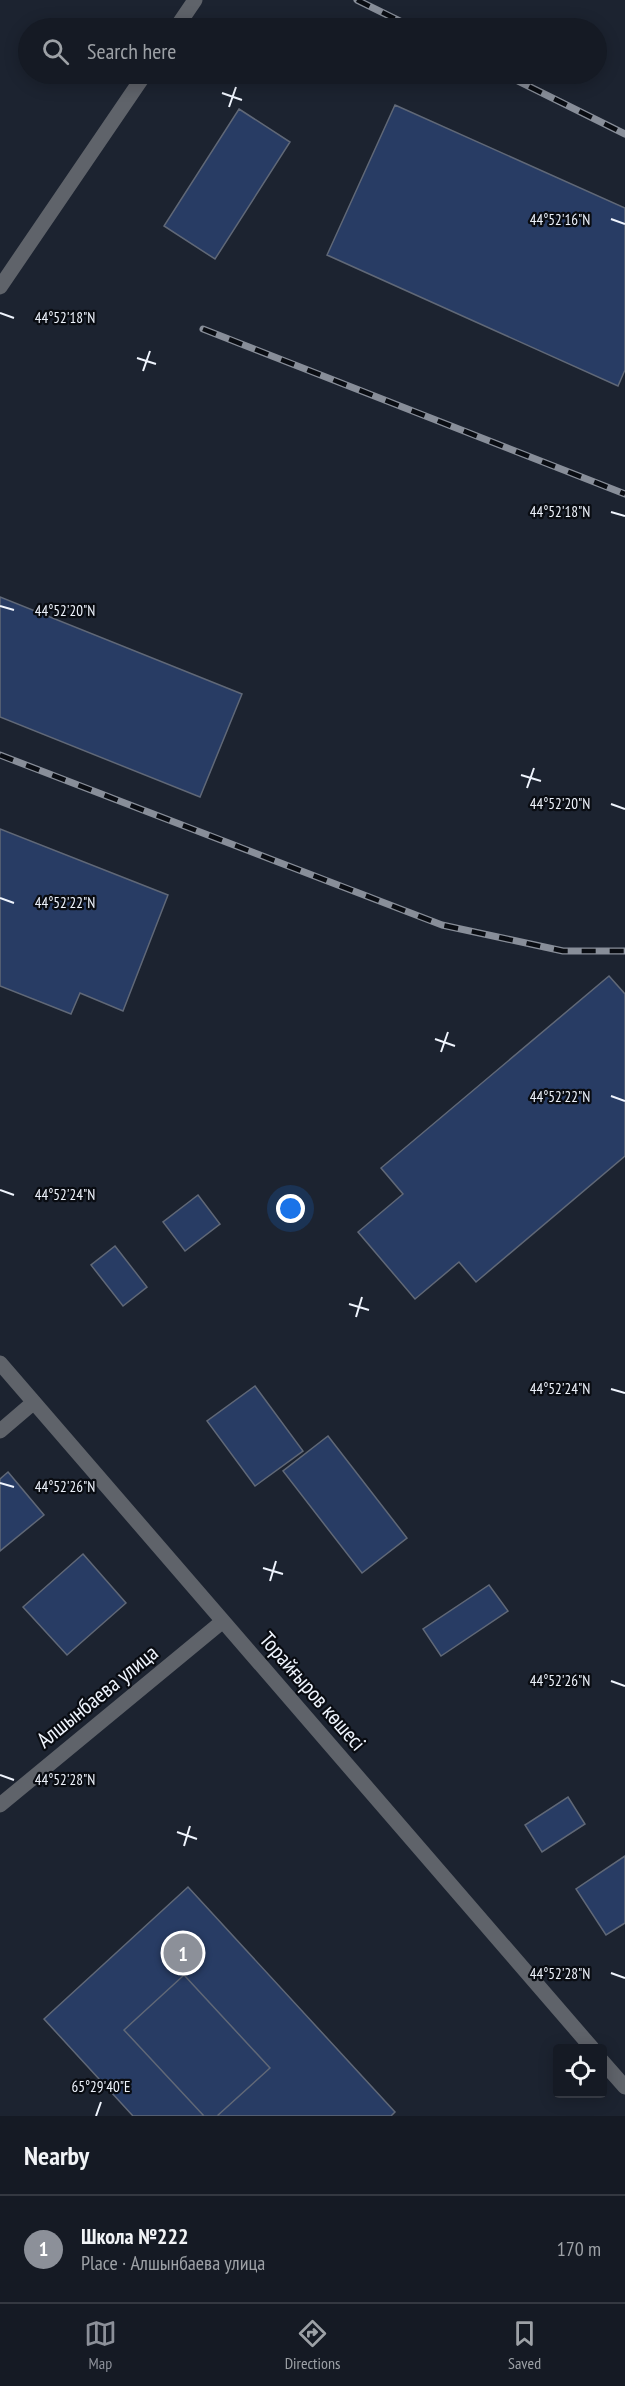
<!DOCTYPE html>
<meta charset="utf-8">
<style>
:root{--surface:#151a24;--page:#1e232c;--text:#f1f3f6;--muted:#9da1a6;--line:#343841;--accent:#8c9099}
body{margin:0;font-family:"PT Sans Narrow",sans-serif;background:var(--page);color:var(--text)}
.controls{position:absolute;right:18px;bottom:18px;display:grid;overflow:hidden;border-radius:6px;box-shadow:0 3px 15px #0003}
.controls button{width:54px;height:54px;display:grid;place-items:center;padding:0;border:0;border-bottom:2px solid var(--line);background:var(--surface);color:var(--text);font:30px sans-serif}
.you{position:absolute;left:291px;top:1209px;width:21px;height:21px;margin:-15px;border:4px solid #fff;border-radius:50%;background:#1a73e8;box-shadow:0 0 0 9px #1a73e833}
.badge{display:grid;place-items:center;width:39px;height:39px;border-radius:50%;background:var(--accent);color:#fff;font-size:20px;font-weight:700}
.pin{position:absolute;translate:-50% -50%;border:3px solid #fff;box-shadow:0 2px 6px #0006}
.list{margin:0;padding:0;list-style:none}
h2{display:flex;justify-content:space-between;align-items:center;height:78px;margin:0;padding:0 24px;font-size:26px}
h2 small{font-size:20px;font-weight:400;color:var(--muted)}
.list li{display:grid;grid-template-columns:39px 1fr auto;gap:18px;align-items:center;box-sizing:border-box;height:108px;padding:0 24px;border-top:2px solid var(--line)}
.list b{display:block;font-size:22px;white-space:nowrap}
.list p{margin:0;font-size:20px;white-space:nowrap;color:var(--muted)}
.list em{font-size:20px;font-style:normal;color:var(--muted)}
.icon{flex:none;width:33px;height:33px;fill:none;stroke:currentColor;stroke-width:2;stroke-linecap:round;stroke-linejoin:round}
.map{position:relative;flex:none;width:625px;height:2116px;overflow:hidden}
.search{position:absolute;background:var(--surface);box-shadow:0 3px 15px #0003;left:18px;right:18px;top:18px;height:66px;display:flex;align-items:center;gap:15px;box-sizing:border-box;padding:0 21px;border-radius:33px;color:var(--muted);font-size:22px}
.sheet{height:186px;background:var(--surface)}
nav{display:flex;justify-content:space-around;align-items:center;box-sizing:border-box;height:84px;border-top:2px solid var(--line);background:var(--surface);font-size:16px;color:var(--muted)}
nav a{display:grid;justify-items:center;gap:3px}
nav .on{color:var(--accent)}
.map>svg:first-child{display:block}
.building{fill:#283c64;stroke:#606877;stroke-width:1.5}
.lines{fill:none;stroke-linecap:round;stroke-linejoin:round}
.minor{stroke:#5f636a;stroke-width:15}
.rail-casing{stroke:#888e99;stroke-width:7}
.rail{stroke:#090c12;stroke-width:4.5;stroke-dasharray:14;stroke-linecap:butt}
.ticks{fill:none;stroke:#eff4fd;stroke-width:2}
.labels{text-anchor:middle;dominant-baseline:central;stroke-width:4.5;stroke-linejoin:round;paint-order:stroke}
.street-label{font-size:22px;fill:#eff4fd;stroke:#090c12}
.ticks-label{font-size:15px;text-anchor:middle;fill:#eff4fd;stroke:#090c12;stroke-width:4.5;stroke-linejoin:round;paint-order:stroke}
</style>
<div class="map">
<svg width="625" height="2116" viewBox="0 0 625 2116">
<rect width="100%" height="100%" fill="#1c2330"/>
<path class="building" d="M395,105L625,208V370L618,386L327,255Z
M239,109L290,142L215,259L164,226Z
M0,597L242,694L200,797L0,717Z
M0,829L168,895L123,1011L80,993L71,1014L0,986Z
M609,976L625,994V1156L476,1282L459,1262L415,1299L358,1232L403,1194L381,1168Z
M198,1195L220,1224L185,1251L163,1222Z
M115,1246L147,1287L123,1306L91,1265Z
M255,1386L303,1451L255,1486L207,1421Z
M328,1436L407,1538L362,1573L283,1471Z
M8,1472L44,1515L0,1551V1479Z
M83,1554L126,1603L67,1655L23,1607Z
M489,1585L508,1611L441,1656L423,1629Z
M568,1797L585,1824L542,1852L525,1825Z
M625,1856V1923L606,1935L576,1889Z
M188,1887L395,2112L391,2116H133L44,2019Z
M184,1975L270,2068L217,2116H204L124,2030Z"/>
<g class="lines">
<path class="minor" d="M176,28L195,0
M0,287L145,74
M0,1363L592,2048
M0,1431L34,1402
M0,1805L223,1621
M602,2061L625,2087"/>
<defs>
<path id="rail" d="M357,0L414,28
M504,74L625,134
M203,329L625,494
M0,755L442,925L563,951H625"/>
</defs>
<use href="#rail" class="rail-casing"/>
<use href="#rail" class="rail"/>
</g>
<path class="ticks" d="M222,93L242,100M229,107L236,87M611,219L625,224M0,313L14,318M137,358L156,364M143,371L150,351M611,512L625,516M0,606L14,610M521,775L541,781M527,788L534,768M611,804L625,809M0,898L14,903M435,1039L455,1046M441,1052L448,1032M611,1096L625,1101M0,1190L14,1195M349,1304L369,1310M356,1317L362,1297M611,1389L625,1393M0,1483L14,1487M263,1568L283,1574M270,1581L276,1561M611,1681L625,1686M0,1775L14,1780M177,1832L197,1839M184,1846L190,1826M611,1973L625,1978M96,2116L101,2102"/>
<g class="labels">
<g class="street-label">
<text transform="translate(313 1691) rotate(49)">Торайғыров көшесі</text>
<text transform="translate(97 1696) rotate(-39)">Алшынбаева улица</text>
</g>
</g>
<g class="ticks-label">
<text x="560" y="225">44°52'16"N</text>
<text x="65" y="323">44°52'18"N</text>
<text x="560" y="517">44°52'18"N</text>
<text x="65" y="616">44°52'20"N</text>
<text x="560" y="809">44°52'20"N</text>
<text x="65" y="908">44°52'22"N</text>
<text x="560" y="1102">44°52'22"N</text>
<text x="65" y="1200">44°52'24"N</text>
<text x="560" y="1394">44°52'24"N</text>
<text x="65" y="1492">44°52'26"N</text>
<text x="560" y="1686">44°52'26"N</text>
<text x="65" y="1785">44°52'28"N</text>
<text x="560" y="1979">44°52'28"N</text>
<text x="101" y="2092">65°29'40"E</text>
</g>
</svg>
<div class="controls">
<button><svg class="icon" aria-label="locate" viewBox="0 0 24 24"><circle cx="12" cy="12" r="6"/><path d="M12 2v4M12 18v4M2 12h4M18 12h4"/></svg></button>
</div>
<div class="you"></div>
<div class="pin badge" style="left:183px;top:1953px">1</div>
<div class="search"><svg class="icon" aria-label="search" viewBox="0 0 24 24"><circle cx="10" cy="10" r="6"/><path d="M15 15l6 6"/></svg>Search here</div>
</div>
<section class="sheet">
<h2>Nearby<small></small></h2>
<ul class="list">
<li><span class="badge">1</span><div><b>Школа №222</b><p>Place · Алшынбаева улица</p></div><em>170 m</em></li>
</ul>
</section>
<nav>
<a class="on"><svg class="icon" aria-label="map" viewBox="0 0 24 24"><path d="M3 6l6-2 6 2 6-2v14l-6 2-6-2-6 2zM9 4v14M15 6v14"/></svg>Map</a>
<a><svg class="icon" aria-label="directions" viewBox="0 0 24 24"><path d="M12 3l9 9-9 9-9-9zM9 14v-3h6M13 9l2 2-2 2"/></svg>Directions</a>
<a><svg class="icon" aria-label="saved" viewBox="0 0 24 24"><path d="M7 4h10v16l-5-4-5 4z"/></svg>Saved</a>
</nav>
